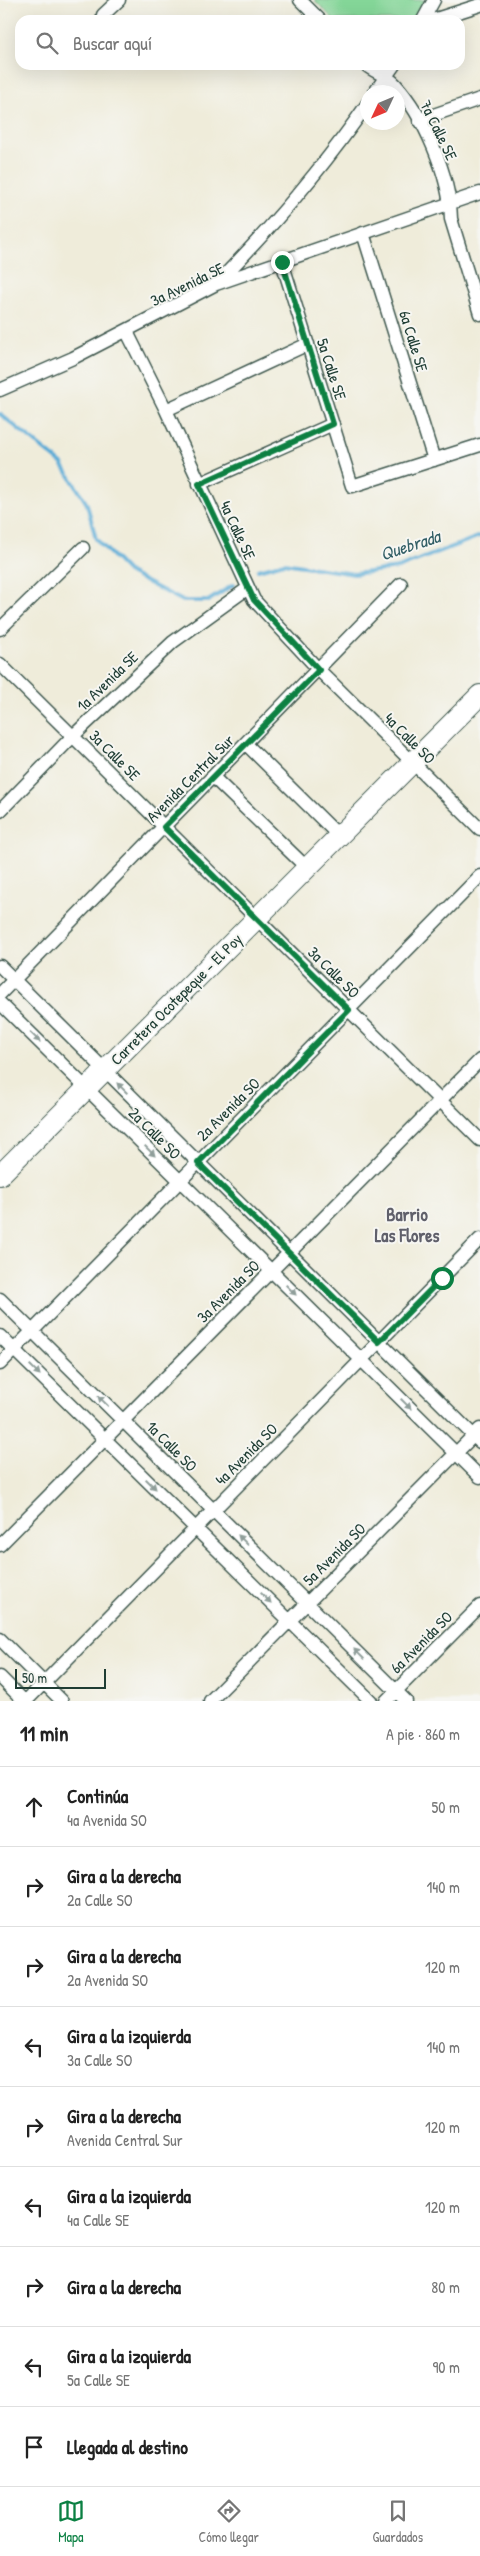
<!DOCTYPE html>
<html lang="es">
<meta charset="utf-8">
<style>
:root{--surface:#fff;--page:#f6f6f6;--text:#222;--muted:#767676;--line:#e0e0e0;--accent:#0b8043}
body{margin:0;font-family:"Patrick Hand",sans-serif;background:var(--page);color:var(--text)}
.compass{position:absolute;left:360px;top:85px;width:45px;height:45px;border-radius:50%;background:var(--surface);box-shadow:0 5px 20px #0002;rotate:226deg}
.scale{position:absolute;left:15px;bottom:12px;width:91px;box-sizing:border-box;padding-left:5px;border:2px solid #1f3d34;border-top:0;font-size:14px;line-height:18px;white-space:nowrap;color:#1f3d34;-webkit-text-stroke:4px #f6f6f2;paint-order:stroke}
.stop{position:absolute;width:15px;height:15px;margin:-11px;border:4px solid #0b8043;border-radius:50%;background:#fff}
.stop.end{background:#0b8043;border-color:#fff;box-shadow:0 1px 5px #0008}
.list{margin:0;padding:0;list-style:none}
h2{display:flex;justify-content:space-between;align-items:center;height:65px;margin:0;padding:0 20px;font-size:21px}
h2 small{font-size:16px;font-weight:400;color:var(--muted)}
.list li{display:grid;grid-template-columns:32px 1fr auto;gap:15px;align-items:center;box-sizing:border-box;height:80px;padding:0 20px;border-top:1px solid var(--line)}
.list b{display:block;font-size:19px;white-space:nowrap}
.list p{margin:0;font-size:16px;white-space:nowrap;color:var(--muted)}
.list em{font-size:16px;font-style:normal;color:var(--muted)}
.icon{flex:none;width:28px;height:28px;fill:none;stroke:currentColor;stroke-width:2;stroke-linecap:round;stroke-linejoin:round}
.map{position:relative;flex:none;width:480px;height:1701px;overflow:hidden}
.search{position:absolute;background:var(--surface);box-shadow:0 5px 20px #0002;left:15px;right:15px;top:15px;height:55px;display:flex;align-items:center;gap:12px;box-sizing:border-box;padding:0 18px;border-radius:15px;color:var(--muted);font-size:19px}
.sheet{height:785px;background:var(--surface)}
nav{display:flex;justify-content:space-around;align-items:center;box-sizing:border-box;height:70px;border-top:1px solid var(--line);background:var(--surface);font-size:14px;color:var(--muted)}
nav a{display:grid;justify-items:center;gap:2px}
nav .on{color:var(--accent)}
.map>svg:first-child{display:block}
.green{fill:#84d698;stroke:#528a66}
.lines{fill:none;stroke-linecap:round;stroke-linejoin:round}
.stream{stroke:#5cacd6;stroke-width:4}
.minor-casing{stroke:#3e574d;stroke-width:15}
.primary-casing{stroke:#3e574d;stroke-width:22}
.minor{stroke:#fff;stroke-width:12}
.primary{stroke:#fff;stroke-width:20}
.oneway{fill:#8f9e9a}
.route{stroke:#0b8043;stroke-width:6}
.labels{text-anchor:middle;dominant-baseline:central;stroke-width:4;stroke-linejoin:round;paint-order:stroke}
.street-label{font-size:16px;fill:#1f3d34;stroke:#f6f6f2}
.water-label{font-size:18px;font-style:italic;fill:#315e65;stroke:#f6f6f2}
.neighbourhood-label{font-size:18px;font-weight:bold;fill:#60606b;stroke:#f6f6f2}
</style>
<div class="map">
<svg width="480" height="1701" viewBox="0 0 480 1701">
<rect width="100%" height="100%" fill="#f6f6f2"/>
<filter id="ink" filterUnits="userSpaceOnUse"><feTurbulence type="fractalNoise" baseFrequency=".02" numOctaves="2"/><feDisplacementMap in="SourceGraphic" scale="10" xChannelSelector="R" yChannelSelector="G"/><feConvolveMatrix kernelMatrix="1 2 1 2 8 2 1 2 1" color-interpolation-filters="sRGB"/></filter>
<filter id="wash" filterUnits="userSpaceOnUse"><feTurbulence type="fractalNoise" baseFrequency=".0096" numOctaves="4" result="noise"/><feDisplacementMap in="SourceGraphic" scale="20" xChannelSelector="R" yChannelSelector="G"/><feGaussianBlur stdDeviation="1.12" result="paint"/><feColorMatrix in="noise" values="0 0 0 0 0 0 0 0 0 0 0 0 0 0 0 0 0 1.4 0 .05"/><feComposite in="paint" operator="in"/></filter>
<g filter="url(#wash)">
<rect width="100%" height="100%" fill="#efecda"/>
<path class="green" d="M314,0H425L414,20H334Z"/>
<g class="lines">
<path class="stream" d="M0,414L62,464L87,504L96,539L129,573L183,601H208L233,585
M258,570L284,563L354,574L398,568L480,536"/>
</g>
</g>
<g filter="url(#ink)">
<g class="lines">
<defs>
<path id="minor" d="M300,0L320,20
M103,15L119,0
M423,20L434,0
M433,20L480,5
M366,65C375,73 387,75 395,84C424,116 450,176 451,219L480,314
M375,92L394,65
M419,120L480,99
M363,233L434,460
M282,262L352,486L480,445
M218,282C273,226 323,168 368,103
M127,332L166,410L254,600L319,670L480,829
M0,390L73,358L216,284L480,193
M166,410L308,344
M199,484L333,424
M0,629L83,548
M0,664L480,1140
M246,744L339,836
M213,777L307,868
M0,811L73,736L173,642L248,588
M0,966L480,1442
M0,994L401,584
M0,1003L480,1477
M0,1299L406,1701
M0,1336L371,1701
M0,1364L480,876
M0,1545L480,1060
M0,1639L62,1701
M0,1677L24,1701
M26,1701L480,1239
M210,1701L480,1429
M386,1701L480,1606"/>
<path id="primary" d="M0,1175L480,695"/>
</defs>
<use href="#minor" class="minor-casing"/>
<use href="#primary" class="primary-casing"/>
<use href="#minor" class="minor"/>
<use href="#primary" class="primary"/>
</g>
<defs><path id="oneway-solid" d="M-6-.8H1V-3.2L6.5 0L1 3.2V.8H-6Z" transform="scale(1.25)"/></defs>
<g class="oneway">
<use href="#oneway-solid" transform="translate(35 1037) rotate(45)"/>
<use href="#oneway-solid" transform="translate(122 1088) rotate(-135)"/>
<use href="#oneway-solid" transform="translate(150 1151) rotate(45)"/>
<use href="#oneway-solid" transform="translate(291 1290) rotate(45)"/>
<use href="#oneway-solid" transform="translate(35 1370) rotate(45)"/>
<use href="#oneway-solid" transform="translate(103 1401) rotate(-135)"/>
<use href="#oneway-solid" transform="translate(406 1404) rotate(45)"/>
<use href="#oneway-solid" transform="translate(151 1484) rotate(45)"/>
<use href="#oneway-solid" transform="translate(243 1540) rotate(-135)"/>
<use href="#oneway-solid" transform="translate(266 1598) rotate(45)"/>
<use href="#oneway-solid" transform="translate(359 1654) rotate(-135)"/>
</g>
</g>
<g class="lines" filter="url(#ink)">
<path class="route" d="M282,262L333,424L199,484L254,600L319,670L164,827L349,1010L198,1163L379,1342L442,1278"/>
</g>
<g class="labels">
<g class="street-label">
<text transform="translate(439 130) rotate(64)">7a Calle SE</text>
<text transform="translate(187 284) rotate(-26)">3a Avenida SE</text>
<text transform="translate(414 341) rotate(73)">6a Calle SE</text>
<text transform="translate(332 369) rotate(72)">5a Calle SE</text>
<text transform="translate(238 530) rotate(65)">4a Calle SE</text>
<text transform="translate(107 681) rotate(-44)">1a Avenida SE</text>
<text transform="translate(410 738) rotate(45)">4a Calle SO</text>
<text transform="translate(115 755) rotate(45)">3a Calle SE</text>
<text transform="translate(190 778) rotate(-45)">Avenida Central Sur</text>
<text transform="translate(334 972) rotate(45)">3a Calle SO</text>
<text transform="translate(176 999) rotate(-45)">Carretera Ocotepeque - El Poy</text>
<text transform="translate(228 1109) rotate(-45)">2a Avenida SO</text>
<text transform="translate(155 1133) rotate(45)">2a Calle SO</text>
<text transform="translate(228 1291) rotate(-45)">3a Avenida SO</text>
<text transform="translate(172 1446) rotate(45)">1a Calle SO</text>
<text transform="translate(246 1454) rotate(-45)">4a Avenida SO</text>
<text transform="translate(334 1554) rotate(-45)">5a Avenida SO</text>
<text transform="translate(421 1642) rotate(-45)">6a Avenida SO</text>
</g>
<g class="water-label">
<text transform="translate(410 545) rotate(-18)">Quebrada</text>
</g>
<g class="neighbourhood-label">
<text x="407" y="1214">Barrio<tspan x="407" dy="21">Las Flores</tspan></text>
</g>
</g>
</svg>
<svg class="compass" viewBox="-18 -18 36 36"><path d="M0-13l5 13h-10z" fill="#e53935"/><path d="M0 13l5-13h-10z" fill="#767676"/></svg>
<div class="scale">50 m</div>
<div class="stop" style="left:442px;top:1278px"></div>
<div class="stop end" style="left:282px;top:262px"></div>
<div class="search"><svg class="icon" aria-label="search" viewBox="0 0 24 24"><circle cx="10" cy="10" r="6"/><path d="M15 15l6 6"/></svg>Buscar aquí</div>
</div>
<section class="sheet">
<h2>11 min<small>A pie · 860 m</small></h2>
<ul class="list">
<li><svg class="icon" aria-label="ahead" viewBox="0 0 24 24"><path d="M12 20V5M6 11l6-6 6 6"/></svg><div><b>Continúa</b><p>4a Avenida SO</p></div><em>50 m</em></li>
<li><svg class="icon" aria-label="right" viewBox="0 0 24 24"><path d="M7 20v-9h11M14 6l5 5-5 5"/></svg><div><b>Gira a la derecha</b><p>2a Calle SO</p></div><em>140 m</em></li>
<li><svg class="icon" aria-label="right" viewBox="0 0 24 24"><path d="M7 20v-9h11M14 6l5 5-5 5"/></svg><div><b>Gira a la derecha</b><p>2a Avenida SO</p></div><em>120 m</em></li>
<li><svg class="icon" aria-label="left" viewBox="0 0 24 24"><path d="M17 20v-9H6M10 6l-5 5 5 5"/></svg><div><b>Gira a la izquierda</b><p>3a Calle SO</p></div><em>140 m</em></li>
<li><svg class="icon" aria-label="right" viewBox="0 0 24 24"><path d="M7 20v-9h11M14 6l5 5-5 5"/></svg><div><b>Gira a la derecha</b><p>Avenida Central Sur</p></div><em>120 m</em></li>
<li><svg class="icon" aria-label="left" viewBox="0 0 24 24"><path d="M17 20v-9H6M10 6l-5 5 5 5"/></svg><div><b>Gira a la izquierda</b><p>4a Calle SE</p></div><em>120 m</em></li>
<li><svg class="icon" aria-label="right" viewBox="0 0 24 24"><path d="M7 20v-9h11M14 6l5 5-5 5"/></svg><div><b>Gira a la derecha</b></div><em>80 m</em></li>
<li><svg class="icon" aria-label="left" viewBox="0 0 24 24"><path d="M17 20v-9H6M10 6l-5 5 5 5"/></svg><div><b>Gira a la izquierda</b><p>5a Calle SE</p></div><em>90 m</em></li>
<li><svg class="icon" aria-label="arrive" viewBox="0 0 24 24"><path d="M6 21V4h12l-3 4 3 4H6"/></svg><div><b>Llegada al destino</b></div></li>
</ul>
</section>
<nav>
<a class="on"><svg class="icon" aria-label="map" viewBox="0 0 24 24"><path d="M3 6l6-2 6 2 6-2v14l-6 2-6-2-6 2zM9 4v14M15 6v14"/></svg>Mapa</a>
<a><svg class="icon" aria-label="directions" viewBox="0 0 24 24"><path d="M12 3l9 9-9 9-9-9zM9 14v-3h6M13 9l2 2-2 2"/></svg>Cómo llegar</a>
<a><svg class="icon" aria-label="saved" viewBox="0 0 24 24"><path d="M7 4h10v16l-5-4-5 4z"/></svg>Guardados</a>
</nav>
